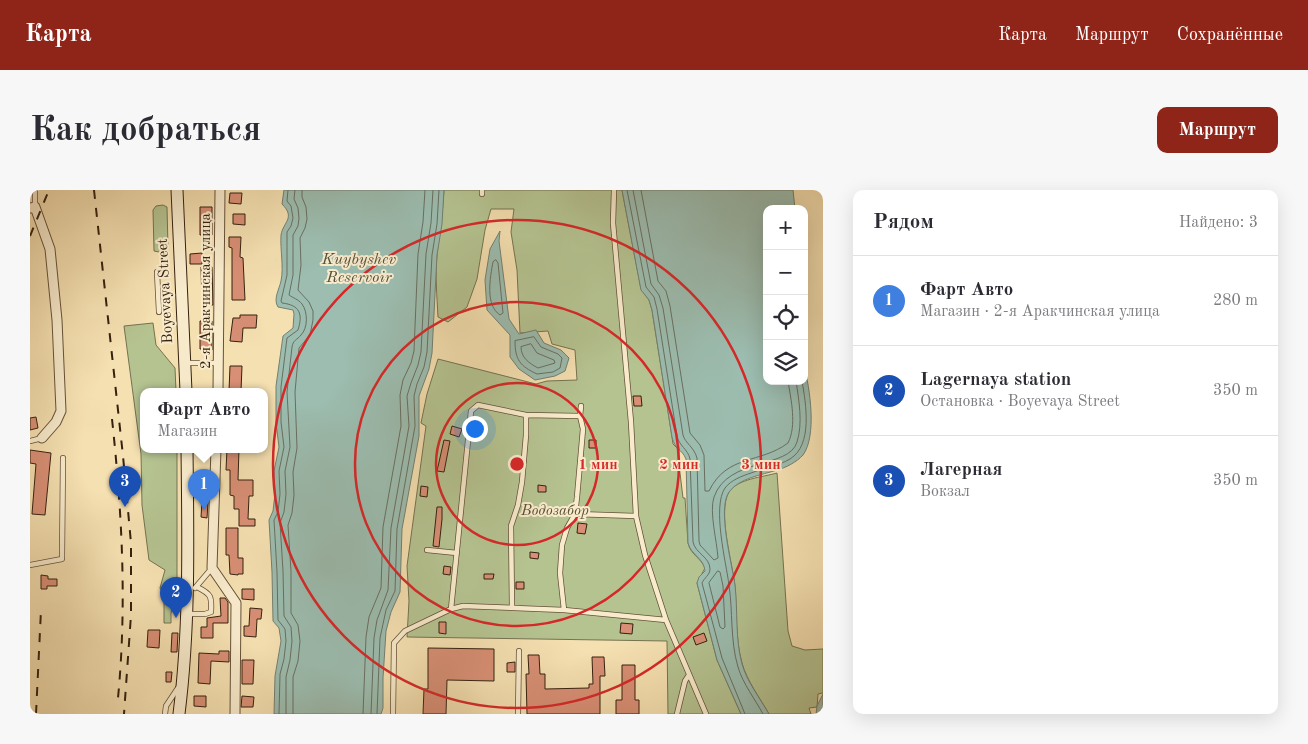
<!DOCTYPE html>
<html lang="ru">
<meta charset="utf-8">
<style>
:root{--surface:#fff;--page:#f7f7f7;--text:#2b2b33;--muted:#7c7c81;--line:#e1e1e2;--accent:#8f2418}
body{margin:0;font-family:"Old Standard TT",serif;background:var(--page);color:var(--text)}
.controls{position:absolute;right:15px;top:15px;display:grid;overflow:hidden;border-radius:10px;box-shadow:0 5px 20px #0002}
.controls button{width:45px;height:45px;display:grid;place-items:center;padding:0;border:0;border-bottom:1px solid var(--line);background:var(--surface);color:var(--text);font:25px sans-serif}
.you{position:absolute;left:444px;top:238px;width:18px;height:18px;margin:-12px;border:4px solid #fff;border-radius:50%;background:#1a73e8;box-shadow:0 0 0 8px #1a73e833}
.badge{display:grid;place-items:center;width:32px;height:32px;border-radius:50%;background:var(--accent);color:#fff;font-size:16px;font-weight:700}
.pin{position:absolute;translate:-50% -41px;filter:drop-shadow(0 1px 2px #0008)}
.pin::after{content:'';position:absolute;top:26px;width:18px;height:15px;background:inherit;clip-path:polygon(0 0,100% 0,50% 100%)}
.popup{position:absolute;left:110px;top:198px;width:128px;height:65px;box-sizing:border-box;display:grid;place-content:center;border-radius:10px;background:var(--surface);filter:drop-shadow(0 1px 4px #0005);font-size:16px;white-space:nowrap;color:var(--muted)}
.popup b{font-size:19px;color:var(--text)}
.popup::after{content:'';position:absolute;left:50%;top:100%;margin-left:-10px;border:10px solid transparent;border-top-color:var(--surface)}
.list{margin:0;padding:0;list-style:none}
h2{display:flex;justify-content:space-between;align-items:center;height:65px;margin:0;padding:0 20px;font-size:21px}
h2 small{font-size:16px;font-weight:400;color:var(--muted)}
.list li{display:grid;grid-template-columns:32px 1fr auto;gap:15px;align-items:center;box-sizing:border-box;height:90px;padding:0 20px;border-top:1px solid var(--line)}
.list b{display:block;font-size:19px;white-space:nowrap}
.list p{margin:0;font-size:16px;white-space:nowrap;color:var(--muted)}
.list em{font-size:16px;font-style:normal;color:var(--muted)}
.icon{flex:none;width:28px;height:28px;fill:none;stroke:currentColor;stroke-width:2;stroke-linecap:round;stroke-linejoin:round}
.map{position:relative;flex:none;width:793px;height:524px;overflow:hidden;border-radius:10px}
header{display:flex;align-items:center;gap:30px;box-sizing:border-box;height:70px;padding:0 25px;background:var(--accent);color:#fff}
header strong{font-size:24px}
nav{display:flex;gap:28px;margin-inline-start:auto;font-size:18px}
.intro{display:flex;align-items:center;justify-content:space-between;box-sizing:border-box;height:120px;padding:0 30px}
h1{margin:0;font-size:35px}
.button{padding:12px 22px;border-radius:10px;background:var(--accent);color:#fff;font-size:18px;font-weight:700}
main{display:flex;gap:30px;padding:0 30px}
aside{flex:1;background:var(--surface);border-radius:10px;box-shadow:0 5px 20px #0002}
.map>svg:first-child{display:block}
.green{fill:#b5c391;stroke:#757250}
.water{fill:#9cbdb0;stroke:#737f70}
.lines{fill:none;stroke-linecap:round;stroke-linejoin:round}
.shore{stroke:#686f60;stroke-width:1}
.building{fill:#d88f75;stroke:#35210f}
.service-casing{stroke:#655138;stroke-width:6}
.minor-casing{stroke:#655138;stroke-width:11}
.secondary-casing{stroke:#35210f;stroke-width:13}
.service{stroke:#f8ebcc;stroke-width:4.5}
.minor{stroke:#f8ebcc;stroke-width:9}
.secondary{stroke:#f8ebcc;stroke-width:11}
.rail{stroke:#35210f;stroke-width:2;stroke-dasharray:9 9;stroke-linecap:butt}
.ring{fill:none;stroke:#d62828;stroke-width:2.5}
.labels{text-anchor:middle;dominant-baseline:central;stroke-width:4;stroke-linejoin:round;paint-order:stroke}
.street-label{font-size:15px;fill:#35210f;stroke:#f8ebcc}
.park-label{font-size:15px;font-style:italic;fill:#5b5236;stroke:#f8ebcc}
.water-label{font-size:16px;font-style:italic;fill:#54503f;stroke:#f8ebcc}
.centre{fill:#d62828;stroke:#f8ebcc;stroke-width:2.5}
.ring-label{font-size:15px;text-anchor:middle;font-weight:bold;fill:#d62828;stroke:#f8ebcc;stroke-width:4;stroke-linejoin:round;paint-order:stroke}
</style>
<header>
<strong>Карта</strong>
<nav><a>Карта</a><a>Маршрут</a><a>Сохранённые</a></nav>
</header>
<div class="intro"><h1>Как добраться</h1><a class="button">Маршрут</a></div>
<main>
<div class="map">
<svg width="793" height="524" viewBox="0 0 793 524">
<rect width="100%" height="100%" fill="#f5e0b1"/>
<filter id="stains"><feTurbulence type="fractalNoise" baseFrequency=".004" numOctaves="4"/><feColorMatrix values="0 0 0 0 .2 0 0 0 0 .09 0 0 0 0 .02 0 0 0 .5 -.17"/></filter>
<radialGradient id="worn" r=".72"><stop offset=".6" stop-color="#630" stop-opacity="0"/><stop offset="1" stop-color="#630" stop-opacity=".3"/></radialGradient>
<path class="green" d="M414,0H592L611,99L619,110L622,120L642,247L643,254L647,258L653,308H655L658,353C660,364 671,368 675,378L667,393L687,470L711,524H638L637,451L377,447L379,411L377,376L396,236L391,233L397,204L408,169L506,194L517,191L547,190L545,160L522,154L518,141L490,143L487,80L481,42L484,19H461L455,40L447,89L437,117L418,132L408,127C407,106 405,86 407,65C409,43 413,22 414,0Z
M133,15L137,17L138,57L134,63L124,61L123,20L126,16Z
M123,133L126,155L145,178L146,201H114V259H147V403L141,423V433H134V405L130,398L135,380L119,370L112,315L111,264L94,136Z
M747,283L758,441L762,456L775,460L793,459V503L788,504L787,517L779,518L781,524H739C730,508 717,491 712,473C705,448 707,422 705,397C703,374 687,322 699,302C707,289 733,287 747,283Z"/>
<path class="water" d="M254,0H414L412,34L407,65L402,163L399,179L389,206V246L372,339L370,402L361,422L356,441L353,488V518L351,524H244L245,486L251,451L249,438L243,431L242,382L239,330L243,321L245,304L244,281L249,257L246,233V196L253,146L263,138L264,124L263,120L248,117C243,109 249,100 251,91C254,76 250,60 251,45C253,32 266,28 252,14Z
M592,0H763L765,19H737V191H774V176C780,198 787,246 773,265C767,272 755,278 747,280C732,285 709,288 699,302C687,319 702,374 705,395C708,421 705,448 712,474C717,492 730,508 739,524H711L687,470L667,393L669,387L675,381C674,368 661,365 658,353L656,269C652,259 645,260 642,247L622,120L619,110L611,100Z
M470,41L469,51L479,129L489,144L506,140L514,153L531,160L539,168L535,181L525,186L505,190L489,179L480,167V145L457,120L455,90L460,59Z
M793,504V524H786L787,516Z"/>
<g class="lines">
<path class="shore" d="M597,0L616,97L624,107L627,119L647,246C649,256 658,259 660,269L663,352C665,363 680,367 680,379C680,385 674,388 672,393L692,468L715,524
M603,0L621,94L629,105L633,118L653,245C655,253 664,257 667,268L669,351L670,355L684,370L688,368C687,351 679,322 684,307C698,267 759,279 767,252C773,233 769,211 766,191
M611,0L628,91L636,101L640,116L660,243L670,255L674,265L675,301H679C697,264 730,274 758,253C767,235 761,210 758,191
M466,70L468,73L473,123L470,125C455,115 460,88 463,72Z
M504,147L511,157L528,164L532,168L530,178L523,182L507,184C490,176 485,170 485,151Z
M501,154L507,163L524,170L525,173L508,178C499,173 491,168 491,157Z
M688,381L690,382L693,396L695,437L693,439L690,437L679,393Z
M249,524L250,484L254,469L256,451L255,439L248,430L247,382L244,330L248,322L250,304L249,281L254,257L251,232V197L257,148L268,140C273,124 270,115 252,113L251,111L257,85V42L261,36L263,28L261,16L257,11L258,0
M256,524V487L260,470L262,451L261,437L254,426L253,381L250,333L254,322L256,304L255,281L260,257L257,202L262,157C263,150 267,150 271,145C278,138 278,122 272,114C268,109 263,108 259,105L263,85V45L268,36L269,28L268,18L264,9L265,0
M263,524V487L268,471L270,451L268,435L261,423V381L258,335L262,323L264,305L263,282L267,258L265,202L269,158L280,145L283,130V121L279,112L268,100L271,75L270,48L275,38L277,29L276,17L272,7V0
M333,524L336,447L339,427L351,398L353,337L371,236L370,205L373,190L381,173L384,161L388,64L393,32L395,0
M341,524L344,448L347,430L358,400L361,338L379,236L377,206L381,193L388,175L391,162L396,64L401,33L403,0
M347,524L350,448L356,420L365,401L367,339L385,236L384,206L387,194L394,177L397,162L402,65L407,34L409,0
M733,524C725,509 713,494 708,477C700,450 703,422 699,395C696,372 682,317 695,298C701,290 712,286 721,283C734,278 748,276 760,269C783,255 776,214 772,191"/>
</g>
<path class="building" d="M200,3H212L211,14L199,13Z
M170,17H182V45H170Z
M203,24H215V35L203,34Z
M199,47H211L210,67L213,68L215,110H202V58L199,57Z
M172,63V74H160V64Z
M171,77H182L183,115H172Z
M210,125H227L226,138H213L212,152L200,151L203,128H210Z
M170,131H182V160L170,159Z
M200,176H212L211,201H199Z
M603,206H611L612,216H604Z
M6,227L8,238L0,240V228Z
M422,236L432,239L429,247L420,244Z
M414,250L420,251L414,282L407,281Z
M559,250H566V258H559Z
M197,259H209L208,290H223V306H219L218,329H225V336H209V319H204V306L200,305V280H196Z
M0,260L21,263L15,325L2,324L6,274L0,273Z
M508,295L516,296V302H508Z
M391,296L398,297L397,307L390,306Z
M172,312H178L177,328L171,327Z
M407,317H412V329L409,357L403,356Z
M548,333L557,334L555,344L547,343Z
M196,338H208V368H213V384H208V385L200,384L199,365H196Z
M500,362L509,363L508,369L500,368Z
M414,376L421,377L420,385L413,384Z
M454,384H464L463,389H454Z
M11,385L18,386V389H27V396H17V399H11Z
M486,392H494V399H486Z
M212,399H224V410L212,409Z
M190,408H195L198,412V433H183V448H171V437H177V428L191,426Z
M220,418L232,419L231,429H227L226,447L214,446V436H219Z
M409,432H416V444L409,443Z
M591,433L603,434L602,444L590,443Z
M118,440H130L129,458L117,457Z
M142,443H148L147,462H141Z
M674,443L677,451L666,455L663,447Z
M398,458L464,459V491L417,490L416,524H393L394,499H398Z
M189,461H199V472L181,471L180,494L168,493L169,463L189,464Z
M498,465H509L510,484H515V499L559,498V494H563L562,467H574L575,486H570V524H497L496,484H499Z
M212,470H224L223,494H212Z
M485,472V482H477V473Z
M592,475H605V510H609V524H586V510H592Z
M136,482H142L141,492H136Z
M164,506H176V517L164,516Z
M212,506L224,507L223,517H211Z"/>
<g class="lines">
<defs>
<path id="service" d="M5,0V17
M584,0L583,33L601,232L606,326L615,365L636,430L676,524
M452,4V0
M127,82L129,122
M157,173H189
M0,251L12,248
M545,324L606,326
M397,360L427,363
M0,375L32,369L33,268
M165,398L182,378
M482,417L481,336L488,315L492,292L496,245V225
M421,419L441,221L448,215L496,225L550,226
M534,420L530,383L532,355L537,338L545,324L547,307L553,239L550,226L551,216
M158,424H175L181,422C182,406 181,404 167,397
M135,524L136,516L148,498
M363,524L364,453L375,441L421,419L433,416L534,420L636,430
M488,524L489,461
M647,524L655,491L659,485"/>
<path id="minor" d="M0,18L5,17L20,59L27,130L31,221L26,232L12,248
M188,201L190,0
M186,259L182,378L206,413L205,524"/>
<path id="secondary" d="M147,0L156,201
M149,524C160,436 158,347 157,259"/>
</defs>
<use href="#service" class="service-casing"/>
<use href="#minor" class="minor-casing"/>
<use href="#secondary" class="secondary-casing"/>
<use href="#service" class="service"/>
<use href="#minor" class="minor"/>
<use href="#secondary" class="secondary"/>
<path class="rail" d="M64,0L93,266L101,353V425L94,524
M0,46L19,0
M82,229C92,322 97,414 88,508
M6,524L11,420"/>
</g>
<g class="ring">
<circle cx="487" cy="274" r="81"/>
<circle cx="487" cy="274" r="162"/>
<circle cx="487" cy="274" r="244"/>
</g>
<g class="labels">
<g class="street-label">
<text transform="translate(136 101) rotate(-93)">Boyevaya Street</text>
<text transform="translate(176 101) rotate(-90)">2-я Аракчинская улица</text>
</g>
<g class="park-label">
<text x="525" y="321">Водозабор</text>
</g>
<g class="water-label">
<text x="329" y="70">Kuybyshev<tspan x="329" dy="18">Reservoir</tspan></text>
</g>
</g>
<circle cx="487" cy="274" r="8" class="centre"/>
<g class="ring-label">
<text x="568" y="279">1 мин</text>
<text x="649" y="279">2 мин</text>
<text x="731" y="279">3 мин</text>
</g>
<rect width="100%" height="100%" filter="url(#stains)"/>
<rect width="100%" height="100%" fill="url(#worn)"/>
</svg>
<div class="controls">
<button>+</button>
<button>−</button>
<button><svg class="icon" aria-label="locate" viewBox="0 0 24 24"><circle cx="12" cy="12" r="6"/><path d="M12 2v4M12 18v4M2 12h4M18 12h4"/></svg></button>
<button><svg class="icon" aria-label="layers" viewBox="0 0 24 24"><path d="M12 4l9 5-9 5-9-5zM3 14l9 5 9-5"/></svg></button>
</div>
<div class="you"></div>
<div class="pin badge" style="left:174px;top:320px;background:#3f7fe0">1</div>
<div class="popup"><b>Фарт Авто</b>Магазин</div>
<div class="pin badge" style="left:146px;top:428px;background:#1a4fb4">2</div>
<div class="pin badge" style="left:95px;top:317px;background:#1a4fb4">3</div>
</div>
<aside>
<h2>Рядом<small>Найдено: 3</small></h2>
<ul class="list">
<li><span class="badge" style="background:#3f7fe0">1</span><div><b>Фарт Авто</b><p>Магазин · 2-я Аракчинская улица</p></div><em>280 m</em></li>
<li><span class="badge" style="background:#1a4fb4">2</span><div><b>Lagernaya station</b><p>Остановка · Boyevaya Street</p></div><em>350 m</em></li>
<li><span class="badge" style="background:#1a4fb4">3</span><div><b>Лагерная</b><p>Вокзал</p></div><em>350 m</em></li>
</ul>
</aside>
</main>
